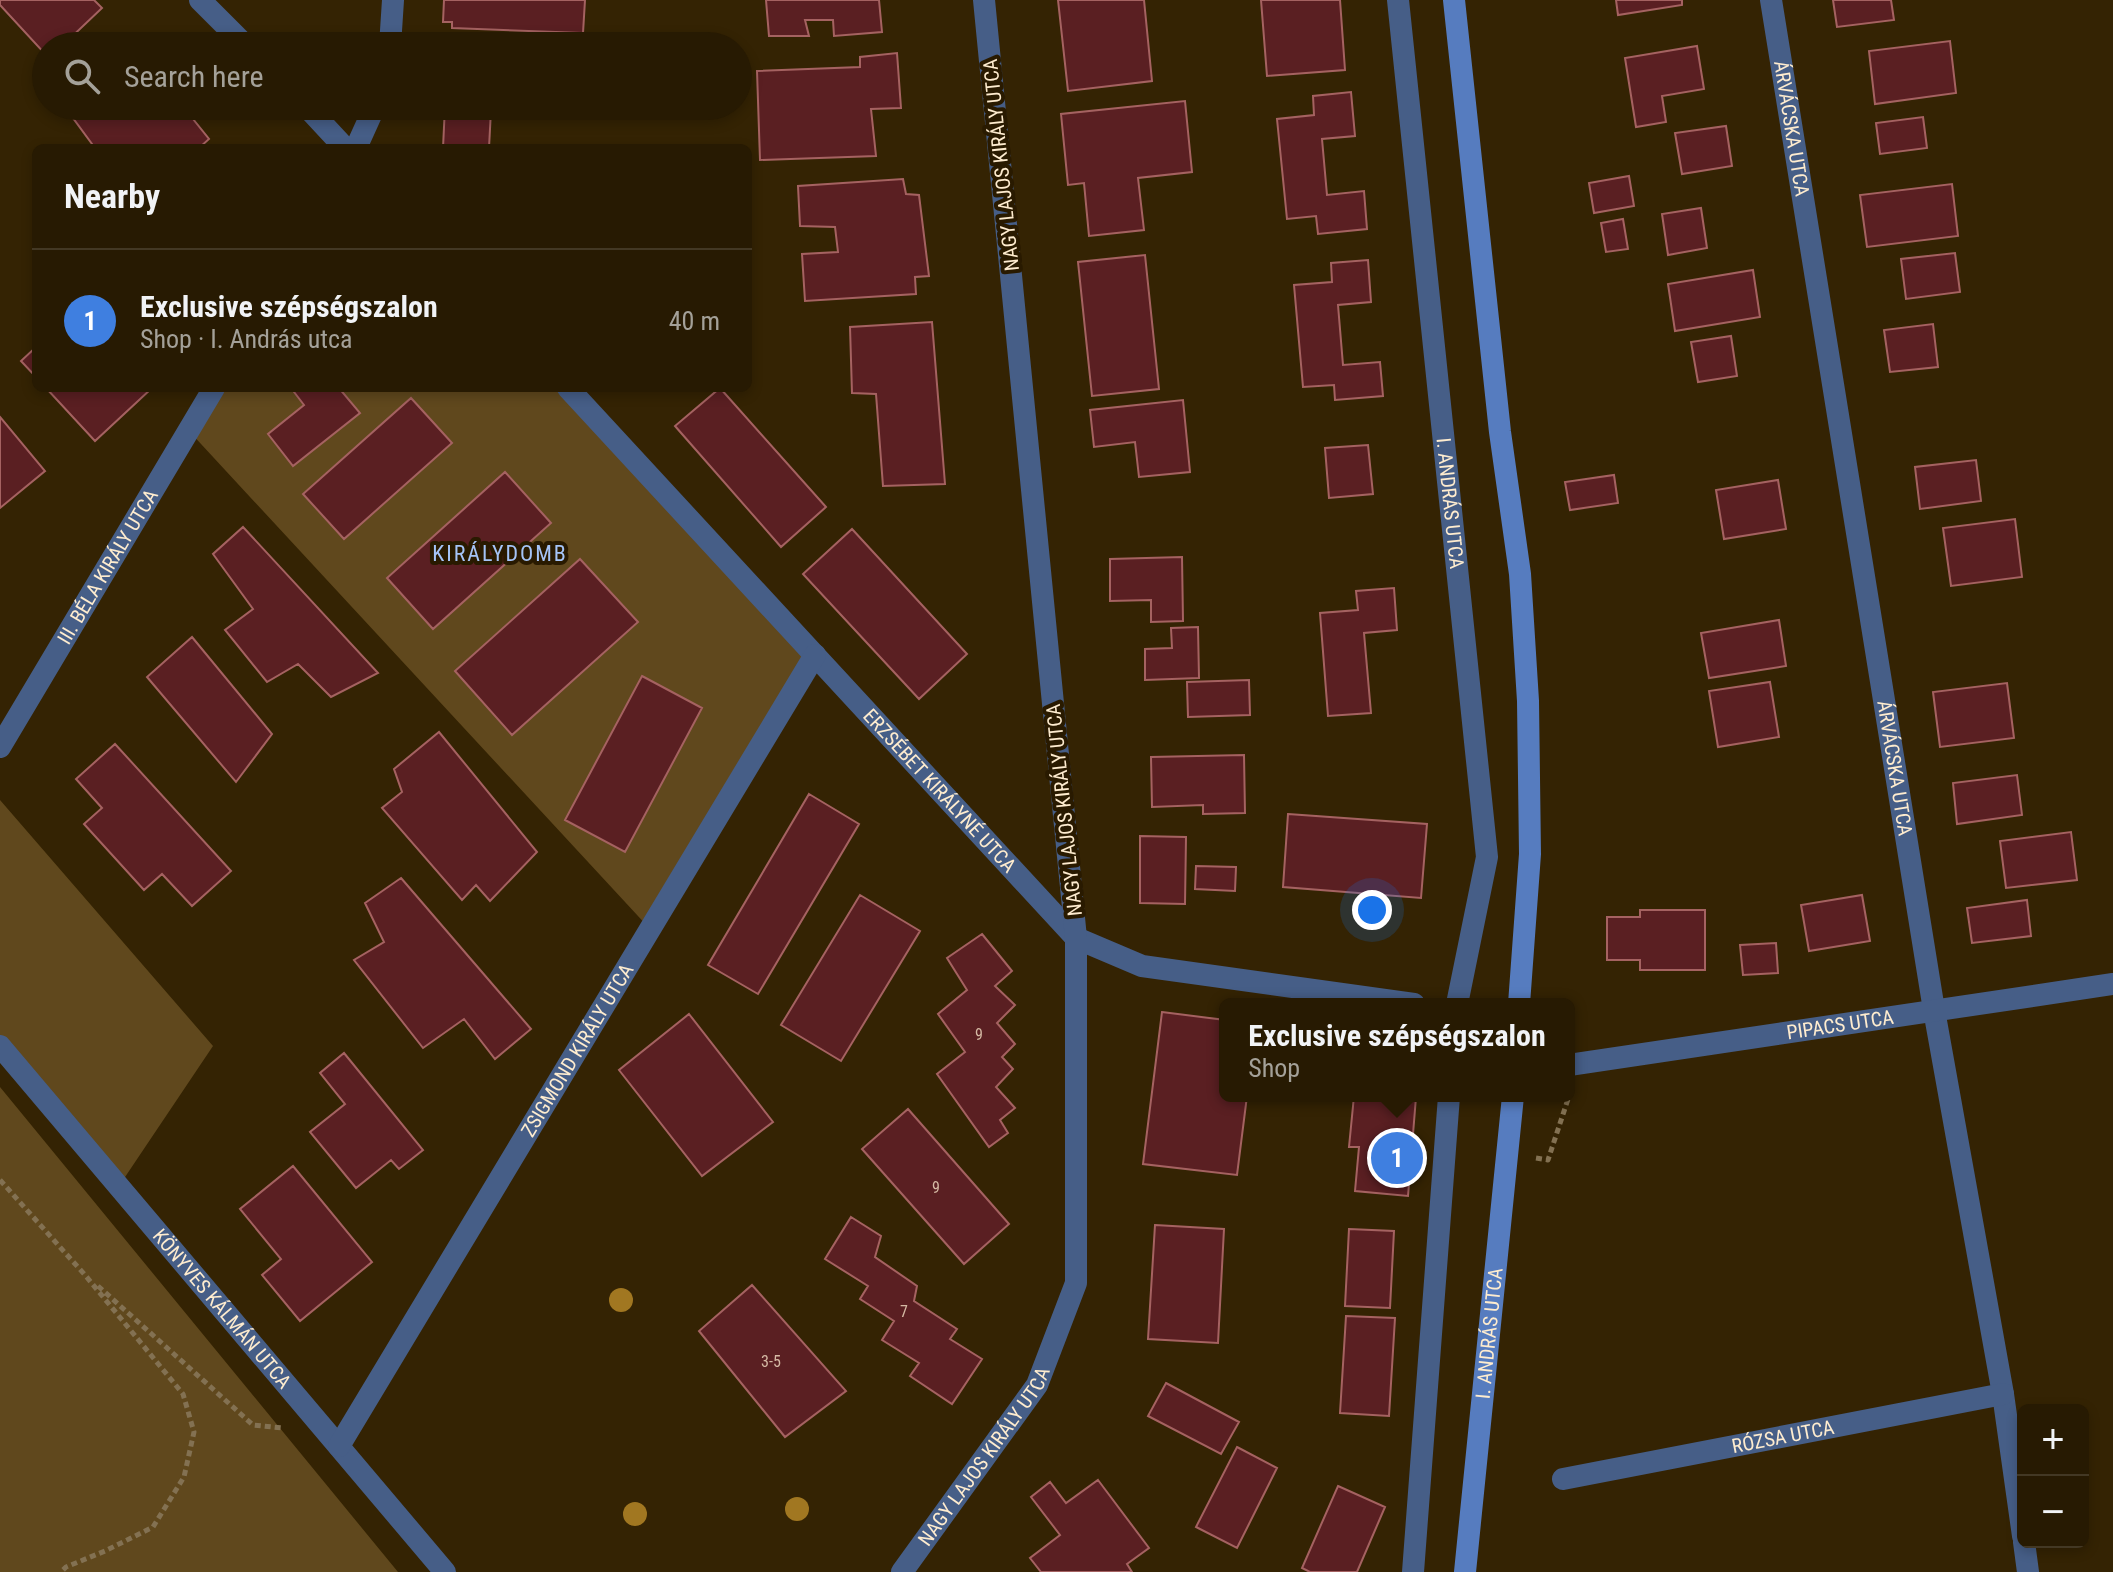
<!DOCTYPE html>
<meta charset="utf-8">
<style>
:root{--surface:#271a02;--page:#332711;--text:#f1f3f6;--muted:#a4a199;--line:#433824;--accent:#90b8fd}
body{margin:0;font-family:"Roboto Condensed",sans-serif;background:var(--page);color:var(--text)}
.controls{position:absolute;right:24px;bottom:24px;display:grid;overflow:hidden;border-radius:12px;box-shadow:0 4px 12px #0003}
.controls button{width:72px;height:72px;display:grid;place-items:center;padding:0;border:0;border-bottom:2px solid var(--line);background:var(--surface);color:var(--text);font:40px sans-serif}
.you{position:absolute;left:1372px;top:910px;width:28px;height:28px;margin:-20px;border:6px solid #fff;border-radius:50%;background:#1a73e8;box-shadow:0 0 0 12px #1a73e833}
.badge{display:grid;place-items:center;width:52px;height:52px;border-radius:50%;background:var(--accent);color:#fff;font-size:26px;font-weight:700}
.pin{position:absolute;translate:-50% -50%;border:4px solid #fff;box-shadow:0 2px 8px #0006}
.popup{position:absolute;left:1219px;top:998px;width:356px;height:104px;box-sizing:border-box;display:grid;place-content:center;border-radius:12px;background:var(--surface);filter:drop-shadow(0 2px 6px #0005);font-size:26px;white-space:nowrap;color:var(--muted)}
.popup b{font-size:30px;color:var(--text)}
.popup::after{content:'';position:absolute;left:50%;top:100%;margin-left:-16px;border:16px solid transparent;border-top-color:var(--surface)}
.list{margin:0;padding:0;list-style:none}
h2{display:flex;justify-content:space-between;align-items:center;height:104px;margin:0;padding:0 32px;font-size:34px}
h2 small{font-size:26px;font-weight:400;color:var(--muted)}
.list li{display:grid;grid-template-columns:52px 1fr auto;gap:24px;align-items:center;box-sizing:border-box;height:144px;padding:0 32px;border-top:2px solid var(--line)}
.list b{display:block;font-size:30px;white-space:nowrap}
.list p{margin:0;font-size:26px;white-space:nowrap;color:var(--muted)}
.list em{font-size:26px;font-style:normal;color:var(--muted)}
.icon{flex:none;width:44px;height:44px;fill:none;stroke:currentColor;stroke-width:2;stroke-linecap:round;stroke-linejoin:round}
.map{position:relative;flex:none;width:2113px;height:1572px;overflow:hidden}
.search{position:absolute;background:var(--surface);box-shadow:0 4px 12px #0003;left:32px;top:32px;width:720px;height:88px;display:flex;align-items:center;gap:20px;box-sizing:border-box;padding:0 28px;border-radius:44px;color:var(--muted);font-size:30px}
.panel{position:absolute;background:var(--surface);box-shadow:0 4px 12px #0003;left:32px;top:144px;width:720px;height:248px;border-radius:12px}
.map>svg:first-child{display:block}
.green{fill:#60481d}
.building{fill:#5a1f22;stroke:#a56261;stroke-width:2}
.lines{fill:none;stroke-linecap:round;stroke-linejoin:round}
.path{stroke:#837152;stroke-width:5;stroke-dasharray:6 4;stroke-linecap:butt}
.minor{stroke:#465e87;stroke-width:22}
.secondary{stroke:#567cbf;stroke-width:22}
.tree{fill:#a17721}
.labels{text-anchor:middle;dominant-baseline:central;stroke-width:8;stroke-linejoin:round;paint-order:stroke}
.number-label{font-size:16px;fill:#d5b9a4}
.street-label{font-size:20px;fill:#feeccf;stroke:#291a00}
.neighbourhood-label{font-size:22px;letter-spacing:2px;fill:#a5c4f7;stroke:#291a00}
</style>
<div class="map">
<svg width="2113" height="1572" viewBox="0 0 2113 1572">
<rect width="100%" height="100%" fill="#342303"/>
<path class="green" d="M215,388H568L815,655L650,929L189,431Z
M0,800L213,1046L119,1186L0,1046Z
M0,1087L398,1572H0Z"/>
<path class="building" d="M0,0H94L102,8L62,46H46V55L0,5Z
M444,0H585L583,33L452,28V22H443Z
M766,0H879L882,32L834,36L833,20H805L809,36H769Z
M1058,0H1144L1152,81L1068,91Z
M1261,0H1340L1345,70L1267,76Z
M1616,0H1682V5L1618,15Z
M1833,0H1891L1894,20L1837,27Z
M1950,41L1956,93L1875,104L1869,51Z
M1697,46L1704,89L1662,96L1666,122L1636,127L1625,58Z
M897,53L901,108L871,109L876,156L760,160L757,71L860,67V57Z
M1351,92L1355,136L1322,139L1327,195L1364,191L1367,229L1318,234L1316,216L1287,219L1277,119L1314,115L1313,96Z
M1185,101L1192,172L1138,178L1144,230L1089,236L1084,183L1068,185L1061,114Z
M85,106H187L185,109L209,139L199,148H95L73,118Z
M445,106H538L537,112L491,110L489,148H443Z
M1923,117L1927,148L1880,154L1876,123Z
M1726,126L1732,166L1682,174L1675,133Z
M1629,176L1634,206L1594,213L1589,183Z
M903,179L906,194L919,195L929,276L915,277L916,294L805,301L802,254L838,252L835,227L800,226L798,186Z
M1952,184L1958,236L1867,247L1860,195Z
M1701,208L1707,248L1668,255L1662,214Z
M1623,219L1628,249L1606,252L1601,223Z
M1955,253L1960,292L1906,299L1901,259Z
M1145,255L1159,389L1092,396L1078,262Z
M1368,260L1371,302L1338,305L1343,365L1380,362L1383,396L1335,400L1334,385L1303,387L1294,285L1332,282L1331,263Z
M1753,270L1760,317L1675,331L1668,284Z
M932,322L945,484L883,486L876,394L852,393L850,327Z
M1933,324L1938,367L1890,372L1884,330Z
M1731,336L1737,376L1698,382L1691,342Z
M36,347V377L21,361Z
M46,388H152L95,441Z
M291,388H339L360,413L293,466L268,434L304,405Z
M720,388L826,507L781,547L675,426Z
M411,398L452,443L344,539L303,494Z
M1183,400L1190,472L1139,477L1135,442L1094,447L1090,410Z
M0,417L45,471L0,508Z
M1368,445L1373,494L1329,498L1325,448Z
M1976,460L1981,501L1920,509L1915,467Z
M505,472L551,523L433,629L387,578Z
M1614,475L1618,503L1570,510L1565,482Z
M1778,480L1786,529L1724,539L1716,490Z
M2015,519L2022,577L1951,586L1943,528Z
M243,527L378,673L331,697L298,664L267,682L225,630L253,609L213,554Z
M852,529L967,654L919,699L803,574Z
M1182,557L1183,621L1151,622V600L1110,601V559Z
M580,559L638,622L512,735L455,671Z
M1394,588L1397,630L1364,633L1371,713L1328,716L1320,613L1358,610L1356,591Z
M1779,620L1786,666L1709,678L1701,633Z
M1198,627L1199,678L1145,680V649L1172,648L1171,628Z
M192,637L272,734L236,782L147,677Z
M642,676L702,708L625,852L565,820Z
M1249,680L1250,715L1188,717L1187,682Z
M1770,682L1779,737L1718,747L1709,691Z
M2007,683L2014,738L1940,747L1933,692Z
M439,732L537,852L490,901L476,885L462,900L382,808L402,792L394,769Z
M115,744L231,871L192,906L162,874L144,890L84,824L102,808L76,779Z
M1244,755L1245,813L1203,814V805L1152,807L1151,757Z
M2017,775L2022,815L1957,824L1953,783Z
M809,794L859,824L758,994L708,965Z
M1288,814L1427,824L1421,898L1283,887Z
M2071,832L2077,880L2006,888L2000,841Z
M1140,836L1186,837L1185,904L1140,903Z
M1196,866L1236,867L1235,891L1195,889Z
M401,878L531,1029L495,1059L464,1019L423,1048L354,960L384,942L365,903Z
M860,895L920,931L841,1061L781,1025Z
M1862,895L1870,941L1809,951L1801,905Z
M2027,900L2031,936L1972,943L1967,908Z
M1640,910H1705V970H1640V960H1607V917H1640Z
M982,934L1012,971L995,986L1015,1005L997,1023L1015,1044L1002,1057L1013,1069L996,1087L1015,1108L1000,1120L1008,1133L989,1147L937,1074L965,1052L938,1014L967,990L947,958Z
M1776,943L1778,973L1743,975L1740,945Z
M1162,1012L1225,1020V1096H1247L1237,1175L1143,1164Z
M689,1014L773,1122L702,1176L619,1070Z
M344,1053L423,1150L399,1169L391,1160L356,1188L310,1132L345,1104L320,1073Z
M1354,1096L1416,1097L1408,1196L1355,1191L1359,1147H1349Z
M908,1109L1009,1224L964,1264L862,1149Z
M293,1166L372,1262L300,1321L262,1275L281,1259L240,1209Z
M851,1217L881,1236L875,1257L917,1286L914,1301L957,1329L950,1339L982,1359L952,1404L910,1376L919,1363L882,1340L894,1321L860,1299L868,1286L825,1259Z
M1155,1225L1224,1229L1218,1343L1148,1339Z
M1349,1229L1394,1231L1390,1308L1345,1306Z
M752,1285L846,1391L785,1437L699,1331Z
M1346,1316L1395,1318L1389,1416L1340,1413Z
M1166,1383L1239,1422L1221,1454L1148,1416Z
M1237,1447L1277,1468L1237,1548L1196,1527Z
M1098,1480L1149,1548L1127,1564L1132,1572H1041L1030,1558L1060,1535L1031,1497L1050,1482L1066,1503Z
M1338,1486L1385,1507L1357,1572H1310L1302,1568Z"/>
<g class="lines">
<path class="path" d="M1536,1158L1548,1160L1569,1096
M0,1180L85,1275L183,1394L194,1432L184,1477L153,1527L105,1551L66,1567L61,1572
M98,1286L253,1425L282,1428"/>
<g class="minor">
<path d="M200,0L246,46"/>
<path id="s1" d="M1398,0L1487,857L1457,1004"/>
<path id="s2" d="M1771,0L1934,1010L2003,1394L2023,1536"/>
<path d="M390,46L393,0"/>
<path d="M306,106L345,148"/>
<path d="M356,148L375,106"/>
<path id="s3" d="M568,388L1076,938L1142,966L1414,1004"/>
<path id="s4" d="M0,747L214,388"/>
<path id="s5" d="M0,1046L445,1572"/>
<path id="s6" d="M1569,1065L2113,984"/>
<path id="s7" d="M339,1446L815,655"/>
<path id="s8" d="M1563,1479L2003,1394"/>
<path d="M2024,1542L2028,1572"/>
<path id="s9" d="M902,1572L1037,1385L1076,1283V938L984,0"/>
<path d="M1413,1572L1449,1096"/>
</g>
<g class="secondary">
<path d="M1454,0L1500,432L1520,574L1528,701L1530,854L1519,1004"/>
<path id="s10" d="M1465,1572L1513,1096"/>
</g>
</g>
<g class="tree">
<circle cx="621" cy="1300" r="12"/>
<circle cx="797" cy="1509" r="12"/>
<circle cx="635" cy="1514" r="12"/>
</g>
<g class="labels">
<g class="number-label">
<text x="979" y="1034">9</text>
<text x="936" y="1187">9</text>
<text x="904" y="1311">7</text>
<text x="771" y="1361">3-5</text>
</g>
<g class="street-label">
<text stroke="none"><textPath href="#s2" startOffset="130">ÁRVÁCSKA UTCA</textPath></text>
<text transform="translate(1001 165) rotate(-96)">NAGY LAJOS KIRÁLY UTCA</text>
<text stroke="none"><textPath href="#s1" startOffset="506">I. ANDRÁS UTCA</textPath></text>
<text stroke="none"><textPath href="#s4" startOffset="210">III. BÉLA KIRÁLY UTCA</textPath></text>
<text stroke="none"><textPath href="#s2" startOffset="778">ÁRVÁCSKA UTCA</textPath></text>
<text stroke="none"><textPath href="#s3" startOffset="548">ERZSÉBET KIRÁLYNÉ UTCA</textPath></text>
<text transform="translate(1064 810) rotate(-96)">NAGY LAJOS KIRÁLY UTCA</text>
<text stroke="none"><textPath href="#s6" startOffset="274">PIPACS UTCA</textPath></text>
<text stroke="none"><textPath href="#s7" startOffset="462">ZSIGMOND KIRÁLY UTCA</textPath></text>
<text stroke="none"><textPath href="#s5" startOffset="344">KÖNYVES KÁLMÁN UTCA</textPath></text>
<text stroke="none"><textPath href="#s10" startOffset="240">I. ANDRÁS UTCA</textPath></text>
<text stroke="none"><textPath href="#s8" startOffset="224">RÓZSA UTCA</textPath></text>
<text stroke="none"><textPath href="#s9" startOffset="142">NAGY LAJOS KIRÁLY UTCA</textPath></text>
</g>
<g class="neighbourhood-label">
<text x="500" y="553">KIRÁLYDOMB</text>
</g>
</g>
</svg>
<div class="controls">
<button>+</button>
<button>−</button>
</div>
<div class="you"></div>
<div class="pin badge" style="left:1397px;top:1158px;background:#3f7fe0">1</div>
<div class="popup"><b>Exclusive szépségszalon</b>Shop</div>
<div class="search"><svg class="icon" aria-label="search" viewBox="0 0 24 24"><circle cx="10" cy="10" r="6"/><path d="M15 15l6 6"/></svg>Search here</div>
<section class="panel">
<h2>Nearby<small></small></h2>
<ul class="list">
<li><span class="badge" style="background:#3f7fe0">1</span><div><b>Exclusive szépségszalon</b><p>Shop · I. András utca</p></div><em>40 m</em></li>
</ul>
</section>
</div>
